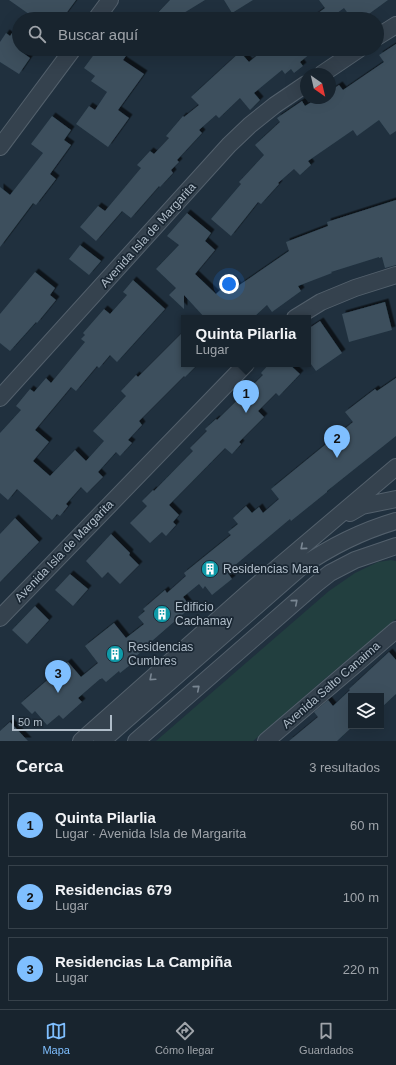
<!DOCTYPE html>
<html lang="es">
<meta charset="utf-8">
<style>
:root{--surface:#18242e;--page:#25303a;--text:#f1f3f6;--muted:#9fa4aa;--line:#36414a;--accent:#7fbfff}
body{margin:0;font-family:Arial,sans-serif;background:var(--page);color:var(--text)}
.controls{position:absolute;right:12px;bottom:12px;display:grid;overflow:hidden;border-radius:0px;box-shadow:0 4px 16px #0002}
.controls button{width:36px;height:36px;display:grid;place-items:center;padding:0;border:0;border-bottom:1px solid var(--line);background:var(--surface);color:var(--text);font:20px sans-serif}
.compass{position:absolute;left:300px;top:68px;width:36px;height:36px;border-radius:50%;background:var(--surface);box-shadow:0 4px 16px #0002;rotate:146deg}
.scale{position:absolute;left:12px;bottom:10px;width:100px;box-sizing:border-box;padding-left:4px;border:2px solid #b0bdc9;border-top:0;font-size:11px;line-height:14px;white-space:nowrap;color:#b0bdc9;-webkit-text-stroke:3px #1a2733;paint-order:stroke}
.you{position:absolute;left:229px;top:284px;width:14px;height:14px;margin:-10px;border:3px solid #fff;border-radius:50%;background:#1a73e8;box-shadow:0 0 0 6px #1a73e833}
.badge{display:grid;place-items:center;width:26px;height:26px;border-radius:50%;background:var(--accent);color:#111;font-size:13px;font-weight:700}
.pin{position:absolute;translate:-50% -33px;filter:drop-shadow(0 1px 2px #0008)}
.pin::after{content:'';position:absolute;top:21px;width:14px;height:12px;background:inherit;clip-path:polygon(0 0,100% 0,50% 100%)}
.popup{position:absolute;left:181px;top:315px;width:130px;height:52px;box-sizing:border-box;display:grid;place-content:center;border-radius:0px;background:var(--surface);filter:drop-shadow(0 1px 3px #0005);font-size:13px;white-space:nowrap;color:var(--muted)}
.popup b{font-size:15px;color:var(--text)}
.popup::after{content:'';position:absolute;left:50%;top:100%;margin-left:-8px;border:8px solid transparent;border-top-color:var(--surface)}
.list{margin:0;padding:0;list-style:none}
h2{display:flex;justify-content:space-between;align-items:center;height:52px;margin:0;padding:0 16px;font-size:17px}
h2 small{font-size:13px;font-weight:400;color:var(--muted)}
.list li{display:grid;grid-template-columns:26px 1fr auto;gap:12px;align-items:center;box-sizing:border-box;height:64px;margin:0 8px 8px;padding:0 8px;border:1px solid var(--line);border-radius:0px}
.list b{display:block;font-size:15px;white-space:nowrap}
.list p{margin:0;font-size:13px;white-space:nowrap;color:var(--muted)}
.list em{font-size:13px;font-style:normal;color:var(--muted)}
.icon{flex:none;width:22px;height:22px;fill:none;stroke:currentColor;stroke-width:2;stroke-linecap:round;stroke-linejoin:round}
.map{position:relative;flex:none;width:396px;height:741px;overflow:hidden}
.search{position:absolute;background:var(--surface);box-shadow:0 4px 16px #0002;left:12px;right:12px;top:12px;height:44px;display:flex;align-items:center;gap:10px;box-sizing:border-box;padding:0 14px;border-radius:22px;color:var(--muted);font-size:15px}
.sheet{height:268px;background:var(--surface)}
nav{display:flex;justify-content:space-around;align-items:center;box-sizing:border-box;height:56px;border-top:1px solid var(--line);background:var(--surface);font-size:11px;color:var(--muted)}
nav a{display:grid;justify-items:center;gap:2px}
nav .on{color:var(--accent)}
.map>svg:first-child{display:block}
.green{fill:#223f3f}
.building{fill:#3c4f5d;filter:url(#shadow)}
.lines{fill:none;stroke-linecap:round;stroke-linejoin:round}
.minor-casing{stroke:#53606c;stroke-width:18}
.minor{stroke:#35424e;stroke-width:16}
.oneway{stroke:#798692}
.labels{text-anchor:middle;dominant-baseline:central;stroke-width:3.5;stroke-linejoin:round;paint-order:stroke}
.street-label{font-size:12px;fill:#b0bdc9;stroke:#1a2733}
.poi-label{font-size:12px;fill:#b0bdc9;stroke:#1a2733;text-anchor:start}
</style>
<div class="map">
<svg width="396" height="741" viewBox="0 0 396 741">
<defs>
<filter id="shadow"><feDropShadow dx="3.5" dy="-3.5" stdDeviation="0" flood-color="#0009"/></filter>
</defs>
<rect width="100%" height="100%" fill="#20303e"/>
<path class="green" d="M391,560L396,561V619L321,682L253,741H156L329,591L355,573L378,562Z"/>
<path class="building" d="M9,0H76L62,19H36Z
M170,0H205L174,19H152Z
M224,0H253L232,13Z
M319,0H388L362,19H352L344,8L329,19H310L325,8Z
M19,23V50L30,58L19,74L0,62V42L6,33L10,36Z
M396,44V131L390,135L379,120L357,136L353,130L308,161L311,165L300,175L294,169L278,183L279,184L261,204L258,202L231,236L211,219L241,184L239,182L264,155L255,145L280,122L277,118L302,101L305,106L318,98H330V91L339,85L343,90L384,62L379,55Z
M98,49H131L123,60L144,74L118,110L129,118L108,147L76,124L89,106L95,110L107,92L91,81L95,76L84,68Z
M265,49H316L300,62L303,66L294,73L291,69L285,74L282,70L254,93L260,100L250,110L240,98L219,118L216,115L199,130L202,133L177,160L179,162L171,170L173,173L160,187L159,186L131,218L122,211L96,241L80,227L98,206L105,211L141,168L137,165L150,151L154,154L169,138L166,136L183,116L184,117L199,105L191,97L240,52L249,62Z
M52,116L71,130L64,140L71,145L50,174L56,179L36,205L33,203L0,247V187L10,195L43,153L31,144Z
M396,200V265L385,268L382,257L379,258V257L331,272L332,273L298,286L301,291L272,312L267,305L253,318H205L184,295V309L169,295L176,288L156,269L179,245L167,236L187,213L211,233L205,241L215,250L195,274L216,294L232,279L238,286L289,251L286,242L328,226L327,222Z
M80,245L101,261L89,275L69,259Z
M35,272L55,288L50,295L56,300L37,323L36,322L10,351L0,343V314Z
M133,280L165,309L117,362L110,355L99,368L97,366L76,391L71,387L35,430L49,442L33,461L50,476L75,450L86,461L104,441L93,431L126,396L121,391L136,375L138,377L184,331V364H198L185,377L184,376L139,421L142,425L128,440L132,443L120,456L116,452L98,472L103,477L87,493L81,487L66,504L68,506L60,516L57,514L52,520L17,489L8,500L0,493V433L21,410L16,406L30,389L34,392L46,378L51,383L85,342L81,339L85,335L83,333L104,309L110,314L127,295L123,292Z
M385,302L392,330L349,342L342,314Z
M320,321L342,353L316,371L308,360V329Z
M269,364H289L300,374L279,396L276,393L258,411L264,417L239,442L241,444L232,454L225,448L169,505L179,515L173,522L176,525L166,536L162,532L150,543L130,523L147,506L142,501L153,490L154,491L193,451L190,448L207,431L205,429L216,419L217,420L263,375L261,373Z
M396,378V436L327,491V492L291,521L290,519L227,572L232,579L212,595L205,586L203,589L199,584L183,597L191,607L144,648L145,649L132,659L134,662L120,673L119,671L106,682L102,678L101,679H100L78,698L82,702L63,719L59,715L47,725L35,711L32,714L21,703L68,662L81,677L98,663L85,646L114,623L126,638L144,624L138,617L145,611L143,609L165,590L167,593L186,576L184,573L231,535L228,532L238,524L233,518L246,506L252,513L259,507L263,513L279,499L271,489L353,422L345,412L375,389L377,391Z
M15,518L39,542L0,582V534Z
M111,534L130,553L129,555L139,565L120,584L108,572L102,578L86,561Z
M70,574L88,589L73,606L55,590Z
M35,606L49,620L27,644L12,630Z
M389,652L396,660V694L381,708V696H351V728L337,741H289L318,717L314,712L328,700L333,706L350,690L349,689Z
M10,722L28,741H0V731Z"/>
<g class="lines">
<defs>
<path id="minor" d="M96,19L110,0
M377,37L396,25
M322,74L359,49
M0,147L73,49
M295,318L321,302L355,288L396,275
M0,398L229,145L250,125L275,105L306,84
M350,513L362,506L396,499
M0,618L246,364
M81,741L250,591L396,467
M102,741L301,567C330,547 362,531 396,521
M136,741L316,584L330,573L355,560L396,546
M266,741L396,630"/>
</defs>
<use href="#minor" class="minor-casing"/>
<use href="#minor" class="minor"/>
</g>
<defs><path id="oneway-chevron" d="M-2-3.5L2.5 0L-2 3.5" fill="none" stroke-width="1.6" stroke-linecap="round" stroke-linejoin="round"/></defs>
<g class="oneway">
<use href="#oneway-chevron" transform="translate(303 547) rotate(140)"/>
<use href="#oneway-chevron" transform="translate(295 602) rotate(-41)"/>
<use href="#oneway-chevron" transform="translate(152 678) rotate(138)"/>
<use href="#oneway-chevron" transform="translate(197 688) rotate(-41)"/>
</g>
<defs>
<symbol id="building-disc" viewBox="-11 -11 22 22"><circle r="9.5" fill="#0f9aa8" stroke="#1a2733"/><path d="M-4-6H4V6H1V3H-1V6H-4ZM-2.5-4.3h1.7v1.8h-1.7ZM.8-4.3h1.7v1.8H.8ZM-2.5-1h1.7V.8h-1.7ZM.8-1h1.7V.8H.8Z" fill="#fff"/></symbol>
</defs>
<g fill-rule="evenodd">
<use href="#building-disc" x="200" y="559" width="20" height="20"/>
<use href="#building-disc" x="152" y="604" width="20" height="20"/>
<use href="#building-disc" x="105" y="644" width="20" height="20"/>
</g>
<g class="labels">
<g class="street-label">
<text transform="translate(148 235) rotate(-48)">Avenida Isla de Margarita</text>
<text transform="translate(64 551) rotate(-46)">Avenida Isla de Margarita</text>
<text transform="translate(331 685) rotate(-41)">Avenida Salto Canaima</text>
</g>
<g class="poi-label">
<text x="223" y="569">Residencias Mara</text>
<text x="175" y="607">Edificio<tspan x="175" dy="14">Cachamay</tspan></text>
<text x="128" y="647">Residencias<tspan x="128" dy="14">Cumbres</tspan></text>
</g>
</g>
</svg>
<div class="controls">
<button><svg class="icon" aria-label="layers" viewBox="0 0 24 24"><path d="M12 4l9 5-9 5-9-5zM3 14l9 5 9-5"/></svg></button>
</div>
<svg class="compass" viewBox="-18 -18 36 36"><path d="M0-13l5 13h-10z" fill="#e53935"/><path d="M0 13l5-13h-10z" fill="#9fa4aa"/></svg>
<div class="scale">50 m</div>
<div class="you"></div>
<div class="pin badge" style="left:246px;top:413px">1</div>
<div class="popup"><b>Quinta Pilarlia</b>Lugar</div>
<div class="pin badge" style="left:337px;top:458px">2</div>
<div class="pin badge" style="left:58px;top:693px">3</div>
<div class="search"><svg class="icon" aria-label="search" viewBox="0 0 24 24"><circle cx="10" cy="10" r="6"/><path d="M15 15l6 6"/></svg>Buscar aquí</div>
</div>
<section class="sheet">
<h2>Cerca<small>3 resultados</small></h2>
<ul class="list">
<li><span class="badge">1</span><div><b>Quinta Pilarlia</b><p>Lugar · Avenida Isla de Margarita</p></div><em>60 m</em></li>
<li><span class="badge">2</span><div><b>Residencias 679</b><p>Lugar</p></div><em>100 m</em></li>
<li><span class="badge">3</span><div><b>Residencias La Campiña</b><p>Lugar</p></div><em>220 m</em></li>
</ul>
</section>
<nav>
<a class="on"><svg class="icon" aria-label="map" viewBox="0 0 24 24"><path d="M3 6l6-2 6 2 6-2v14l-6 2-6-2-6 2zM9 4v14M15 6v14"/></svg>Mapa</a>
<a><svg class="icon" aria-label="directions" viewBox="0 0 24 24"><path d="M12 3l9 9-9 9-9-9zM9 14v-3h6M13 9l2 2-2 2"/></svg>Cómo llegar</a>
<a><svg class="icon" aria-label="saved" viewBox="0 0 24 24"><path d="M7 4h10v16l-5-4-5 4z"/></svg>Guardados</a>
</nav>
